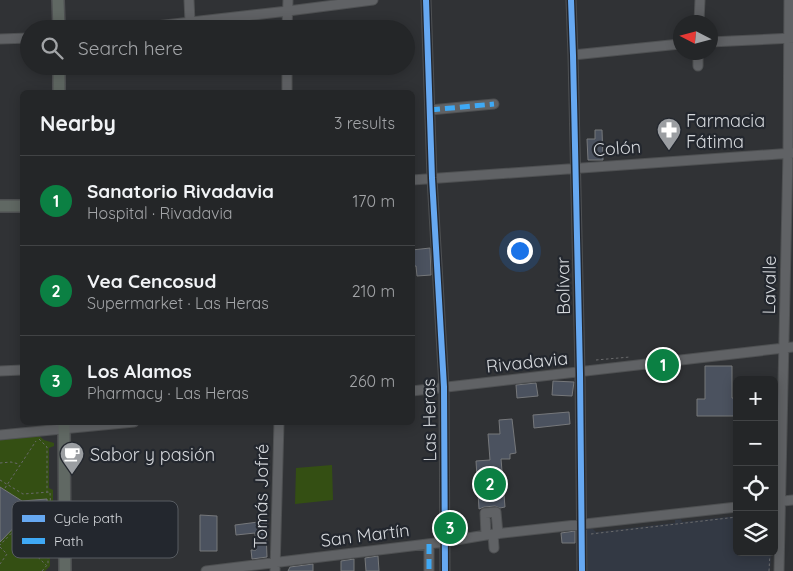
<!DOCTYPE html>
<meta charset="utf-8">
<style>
:root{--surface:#242628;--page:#303234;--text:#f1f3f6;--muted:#a3a5a8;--line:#414345;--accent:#0b8043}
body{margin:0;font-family:Quicksand,sans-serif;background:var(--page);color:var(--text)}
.controls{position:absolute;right:15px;bottom:15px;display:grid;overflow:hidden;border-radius:8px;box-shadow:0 2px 12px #0003}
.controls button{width:45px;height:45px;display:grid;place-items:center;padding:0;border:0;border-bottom:1px solid var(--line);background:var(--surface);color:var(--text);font:25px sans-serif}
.compass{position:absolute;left:673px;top:15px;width:45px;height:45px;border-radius:50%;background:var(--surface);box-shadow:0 2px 12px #0003;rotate:276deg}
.you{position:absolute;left:519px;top:250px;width:18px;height:18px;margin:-12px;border:4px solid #fff;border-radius:50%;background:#1a73e8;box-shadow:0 0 0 8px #1a73e833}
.badge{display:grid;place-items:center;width:32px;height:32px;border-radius:50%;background:var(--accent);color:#fff;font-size:16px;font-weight:700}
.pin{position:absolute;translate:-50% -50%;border:2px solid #fff;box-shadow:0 1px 5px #0006}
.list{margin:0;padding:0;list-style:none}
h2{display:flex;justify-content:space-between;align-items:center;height:65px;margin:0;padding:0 20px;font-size:21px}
h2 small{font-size:16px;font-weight:400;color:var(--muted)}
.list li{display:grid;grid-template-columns:32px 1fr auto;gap:15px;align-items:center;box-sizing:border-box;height:90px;padding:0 20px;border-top:1px solid var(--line)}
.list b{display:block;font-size:19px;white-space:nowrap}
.list p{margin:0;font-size:16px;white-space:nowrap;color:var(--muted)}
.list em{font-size:16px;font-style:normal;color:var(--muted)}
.icon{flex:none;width:28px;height:28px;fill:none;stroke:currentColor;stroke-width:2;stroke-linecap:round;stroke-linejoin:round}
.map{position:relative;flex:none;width:793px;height:571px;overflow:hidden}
.search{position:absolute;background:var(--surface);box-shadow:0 2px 12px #0003;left:20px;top:20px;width:395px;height:55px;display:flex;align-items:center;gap:12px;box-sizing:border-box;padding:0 18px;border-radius:28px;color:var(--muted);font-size:19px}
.panel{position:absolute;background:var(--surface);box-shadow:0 2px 12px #0003;left:20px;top:90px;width:395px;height:335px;border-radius:8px}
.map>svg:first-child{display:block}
.built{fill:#333944}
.green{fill:#344f13}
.building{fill:#4b525f;stroke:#76787b}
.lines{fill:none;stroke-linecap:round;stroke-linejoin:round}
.minor-casing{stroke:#4e5052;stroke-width:11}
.major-casing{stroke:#4e5052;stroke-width:14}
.path{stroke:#696a6c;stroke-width:1;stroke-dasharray:2.5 2.5;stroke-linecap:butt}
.minor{stroke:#606265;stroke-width:9}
.major{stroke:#606863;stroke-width:11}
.quiet{stroke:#3fa9f5;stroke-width:5;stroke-dasharray:10 5;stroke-linecap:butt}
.cycleway-casing{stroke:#23272e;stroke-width:9}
.cycleway{stroke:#66a8f1;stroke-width:6}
.labels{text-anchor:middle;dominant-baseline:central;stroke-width:4.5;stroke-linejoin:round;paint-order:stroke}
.poi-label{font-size:18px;fill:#d5d8dc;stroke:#23272e;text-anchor:start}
.street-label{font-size:18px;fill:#d5d8dc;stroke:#23272e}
.key{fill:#23272e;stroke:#585c62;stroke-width:1}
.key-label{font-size:14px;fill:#d5d8dc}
</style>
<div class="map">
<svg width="793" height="571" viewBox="0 0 793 571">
<rect width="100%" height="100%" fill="#303235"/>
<path class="built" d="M737,516V552H771L770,571H588L587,540L585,539V530L587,528L593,529L596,532L675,523V520L681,519L682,522Z"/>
<path class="green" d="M37,434L44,440L54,443V446L49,448V488L53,490V520H50V566L45,571H0V439Z
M332,465L333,500L295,504L296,468Z"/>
<path class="building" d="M595,130H602L603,160H588L587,139H595Z
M430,248L431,275L417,276L416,266H412V250Z
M705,366H732V398H737V416H697V399H705Z
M553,381L574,382L572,396L552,395Z
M536,383L538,396L517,398L516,385Z
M569,412L570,424L534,428L533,415Z
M512,419L516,453L510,454V459H501L505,507L500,508L495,506L484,507L479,509L476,461L490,460L488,434H500L499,420Z
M0,487L22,501L47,499L48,514L25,516L0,542Z
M200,515L217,516V551H200Z
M266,521L267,532H266L267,557L252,559L251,550H256L255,533L236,535L235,525Z
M575,531V543H562L561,533Z
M378,556L379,571H366L365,558Z
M354,559V571H341V561Z
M313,564V571H288L290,567Z"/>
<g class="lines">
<defs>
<path id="minor" d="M189,0L190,22
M426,0L432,178L444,387L445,571
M571,0L573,55L580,373L582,571
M699,22L700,0
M130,29L288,11L373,0
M287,29L288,0
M0,39L29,38
M710,42L793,38
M573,55L680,44
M698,66V52
M287,92V66
M430,110L494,104
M412,180L793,153
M0,371L22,370
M412,391L793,347
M0,435L134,422
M774,502L793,500
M493,534L494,548
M486,535L485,513L496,512L498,534
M429,544V571
M206,571L444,542L486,535L737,507
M275,571L279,422
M779,571L788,153L789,0"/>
<path id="major" d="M58,0L59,29
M59,66V92
M0,206H22
M64,422L65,571"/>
</defs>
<use href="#minor" class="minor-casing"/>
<use href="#major" class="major-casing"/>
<path class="path" d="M596,360L630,357
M39,439L47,447V492
M0,463L11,462L19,464
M0,480L23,494L50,492L51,517L25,519L0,545
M5,488L36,441
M13,533L46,565
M591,534L737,517
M0,547L7,554L0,564
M42,571L48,564V517
M769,571L770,552"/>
<use href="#minor" class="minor"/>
<use href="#major" class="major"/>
<path class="quiet" d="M430,110L494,104
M429,544V571"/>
<defs>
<path id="cycleway" d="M426,0L432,178L444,387L445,571
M571,0L573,55L580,373L582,571"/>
</defs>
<use href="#cycleway" class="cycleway-casing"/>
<use href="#cycleway" class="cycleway"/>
</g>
<defs>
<symbol id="pharmacy-pin" viewBox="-11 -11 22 30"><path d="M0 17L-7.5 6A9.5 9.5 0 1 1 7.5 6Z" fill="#9b9ea2" stroke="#23272e"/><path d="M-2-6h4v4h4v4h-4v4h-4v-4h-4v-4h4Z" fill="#fff"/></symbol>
<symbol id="cafe-pin" viewBox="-11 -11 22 30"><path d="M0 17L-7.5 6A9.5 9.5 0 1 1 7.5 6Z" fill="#9b9ea2" stroke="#23272e"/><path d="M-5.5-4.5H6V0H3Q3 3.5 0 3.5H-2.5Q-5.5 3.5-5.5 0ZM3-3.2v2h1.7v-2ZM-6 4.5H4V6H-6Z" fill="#fff"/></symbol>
</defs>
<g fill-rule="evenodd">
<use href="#pharmacy-pin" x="655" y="116" width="28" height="38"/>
<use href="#cafe-pin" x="58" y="440" width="28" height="38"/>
</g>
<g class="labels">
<g class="poi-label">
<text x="686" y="120">Farmacia<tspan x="686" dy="21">Fátima</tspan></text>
<text x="90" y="454">Sabor y pasión</text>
</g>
<g class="street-label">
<text transform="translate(617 148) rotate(-4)">Colón</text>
<text transform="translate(769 285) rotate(-89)">Lavalle</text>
<text transform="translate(563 286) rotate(-91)">Bolívar</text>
<text transform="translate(527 362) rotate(-6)">Rivadavia</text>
<text transform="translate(429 420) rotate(-91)">Las Heras</text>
<text transform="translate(261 496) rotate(-89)">Tomás Jofré</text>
<text transform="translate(365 535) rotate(-7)">San Martín</text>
</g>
</g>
<rect x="12" y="501" width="166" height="57" rx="8" class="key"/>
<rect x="22" y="515" width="23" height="7" fill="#66a8f1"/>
<rect x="22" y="538" width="23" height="6" fill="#3fa9f5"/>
<g class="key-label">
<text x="54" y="523">Cycle path</text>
<text x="54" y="546">Path</text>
</g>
</svg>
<div class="controls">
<button>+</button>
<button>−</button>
<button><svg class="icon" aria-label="locate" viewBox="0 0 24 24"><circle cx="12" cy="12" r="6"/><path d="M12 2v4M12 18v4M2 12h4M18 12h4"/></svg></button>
<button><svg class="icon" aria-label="layers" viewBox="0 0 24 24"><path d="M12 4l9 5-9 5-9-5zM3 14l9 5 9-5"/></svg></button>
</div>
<svg class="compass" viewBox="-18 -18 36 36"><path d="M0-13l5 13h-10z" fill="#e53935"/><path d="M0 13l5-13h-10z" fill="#a3a5a8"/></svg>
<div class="you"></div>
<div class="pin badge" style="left:663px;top:365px">1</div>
<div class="pin badge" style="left:490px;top:484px">2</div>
<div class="pin badge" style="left:450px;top:528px">3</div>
<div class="search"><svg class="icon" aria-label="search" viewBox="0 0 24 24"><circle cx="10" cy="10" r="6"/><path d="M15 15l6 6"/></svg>Search here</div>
<section class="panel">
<h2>Nearby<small>3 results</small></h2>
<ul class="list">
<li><span class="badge">1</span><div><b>Sanatorio Rivadavia</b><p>Hospital · Rivadavia</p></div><em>170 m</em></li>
<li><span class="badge">2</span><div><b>Vea Cencosud</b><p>Supermarket · Las Heras</p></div><em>210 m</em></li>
<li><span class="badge">3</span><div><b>Los Alamos</b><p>Pharmacy · Las Heras</p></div><em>260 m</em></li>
</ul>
</section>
</div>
